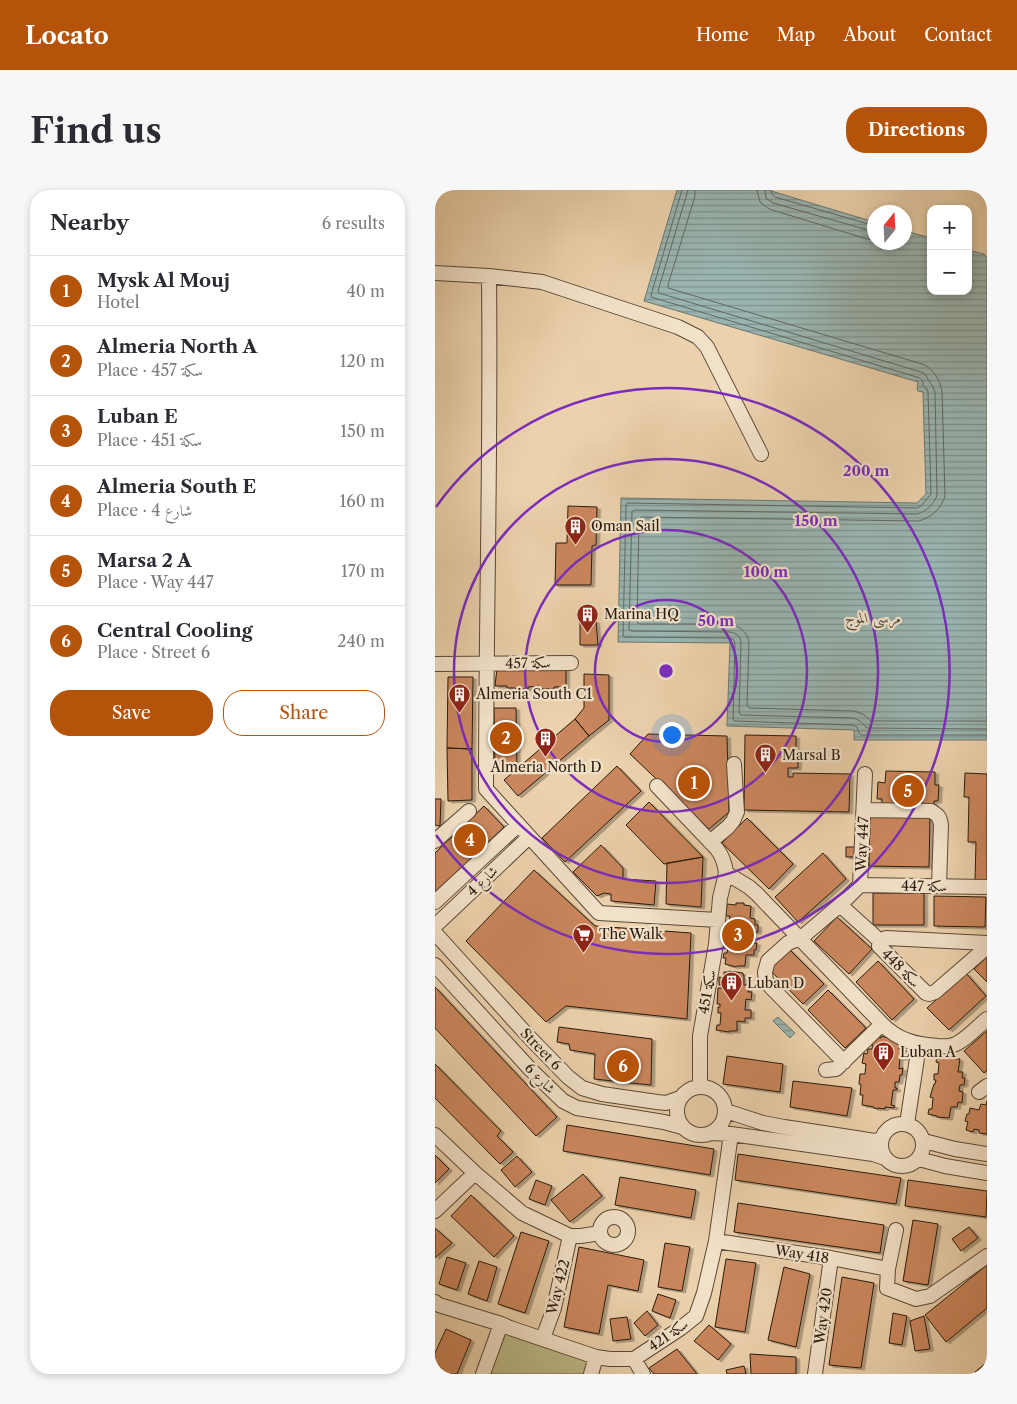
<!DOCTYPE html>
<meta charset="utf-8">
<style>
:root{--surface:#fff;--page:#f7f7f7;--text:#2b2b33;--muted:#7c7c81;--line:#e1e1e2;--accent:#b45309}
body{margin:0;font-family:"Libre Caslon Text",Amiri,serif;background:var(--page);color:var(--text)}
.controls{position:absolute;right:15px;top:15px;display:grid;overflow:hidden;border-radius:10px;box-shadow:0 2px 8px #0003}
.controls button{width:45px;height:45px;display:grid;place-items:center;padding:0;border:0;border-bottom:1px solid var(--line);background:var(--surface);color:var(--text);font:25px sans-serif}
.compass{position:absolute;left:432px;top:15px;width:45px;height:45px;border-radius:50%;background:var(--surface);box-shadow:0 2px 8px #0003;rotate:18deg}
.you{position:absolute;left:236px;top:544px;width:18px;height:18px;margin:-12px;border:4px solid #fff;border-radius:50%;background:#1a73e8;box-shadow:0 0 0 8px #1a73e833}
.badge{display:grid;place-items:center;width:32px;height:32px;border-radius:50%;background:var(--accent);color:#fff;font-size:16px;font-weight:700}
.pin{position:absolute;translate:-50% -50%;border:2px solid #fff;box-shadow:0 1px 5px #0006}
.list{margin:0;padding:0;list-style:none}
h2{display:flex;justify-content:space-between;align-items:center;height:65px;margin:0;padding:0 20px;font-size:21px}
h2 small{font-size:16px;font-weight:400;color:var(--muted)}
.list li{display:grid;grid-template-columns:32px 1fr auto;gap:15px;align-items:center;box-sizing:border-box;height:70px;padding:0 20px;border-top:1px solid var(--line)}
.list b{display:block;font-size:19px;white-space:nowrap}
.list p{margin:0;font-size:16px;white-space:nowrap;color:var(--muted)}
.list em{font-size:16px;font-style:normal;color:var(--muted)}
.actions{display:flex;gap:10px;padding:15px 20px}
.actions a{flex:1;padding:11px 0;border:1px solid var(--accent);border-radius:20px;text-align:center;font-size:18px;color:var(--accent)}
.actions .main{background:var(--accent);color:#fff}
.map{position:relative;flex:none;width:552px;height:1184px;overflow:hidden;border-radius:20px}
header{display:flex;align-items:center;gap:30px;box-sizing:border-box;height:70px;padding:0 25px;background:var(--accent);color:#fff}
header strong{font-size:24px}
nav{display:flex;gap:28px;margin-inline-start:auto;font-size:18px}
.intro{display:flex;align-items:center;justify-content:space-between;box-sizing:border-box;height:120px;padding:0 30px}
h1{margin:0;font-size:35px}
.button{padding:12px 22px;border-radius:20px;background:var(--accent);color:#fff;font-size:18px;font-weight:700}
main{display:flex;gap:30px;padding:0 30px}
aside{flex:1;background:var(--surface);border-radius:20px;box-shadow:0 2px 8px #0003}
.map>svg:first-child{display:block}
.green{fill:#bcba86;stroke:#726a4a}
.water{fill:url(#water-rules);stroke:#6c7770}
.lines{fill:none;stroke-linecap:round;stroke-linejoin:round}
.shore{stroke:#616860;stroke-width:1}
.building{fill:#ca865b;stroke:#281b0e;filter:url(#shadow)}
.minor-casing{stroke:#594836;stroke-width:16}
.minor{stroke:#f2e1c9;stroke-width:14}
.ring{fill:none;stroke:#7b2cbf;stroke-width:2.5}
.labels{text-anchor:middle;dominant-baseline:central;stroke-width:4.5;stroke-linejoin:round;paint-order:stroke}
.poi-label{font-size:14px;fill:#281b0e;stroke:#f2e1c9;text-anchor:start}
.street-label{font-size:14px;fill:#281b0e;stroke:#f2e1c9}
.water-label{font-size:15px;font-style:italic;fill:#4a493f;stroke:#f2e1c9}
.centre{fill:#7b2cbf;stroke:#f2e1c9;stroke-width:2.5}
.ring-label{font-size:15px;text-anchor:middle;font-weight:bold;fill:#7b2cbf;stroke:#f2e1c9;stroke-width:4.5;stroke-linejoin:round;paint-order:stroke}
</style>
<header>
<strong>Locato</strong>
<nav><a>Home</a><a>Map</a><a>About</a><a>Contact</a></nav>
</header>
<div class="intro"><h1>Find us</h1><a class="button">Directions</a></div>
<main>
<aside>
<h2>Nearby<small>6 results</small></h2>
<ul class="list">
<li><span class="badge">1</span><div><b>Mysk Al Mouj</b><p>Hotel</p></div><em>40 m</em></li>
<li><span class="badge">2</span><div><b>Almeria North A</b><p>Place · سكة 457</p></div><em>120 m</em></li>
<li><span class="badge">3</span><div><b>Luban E</b><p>Place · سكة 451</p></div><em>150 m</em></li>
<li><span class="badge">4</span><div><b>Almeria South E</b><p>Place · شارع 4</p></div><em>160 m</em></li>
<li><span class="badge">5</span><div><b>Marsa 2 A</b><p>Place · Way 447</p></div><em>170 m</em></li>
<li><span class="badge">6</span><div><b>Central Cooling</b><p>Place · Street 6</p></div><em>240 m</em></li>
</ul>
<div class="actions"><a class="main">Save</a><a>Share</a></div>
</aside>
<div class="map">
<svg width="552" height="1184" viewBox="0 0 552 1184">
<defs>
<pattern id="water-rules" width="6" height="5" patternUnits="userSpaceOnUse" patternTransform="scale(1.25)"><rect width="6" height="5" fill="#9ab5b1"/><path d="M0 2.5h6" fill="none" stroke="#7e928e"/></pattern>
<filter id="shadow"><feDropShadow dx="3.5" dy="2" stdDeviation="0" flood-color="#0004"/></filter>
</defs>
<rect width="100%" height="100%" fill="#ebd1ac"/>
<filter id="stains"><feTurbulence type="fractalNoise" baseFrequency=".004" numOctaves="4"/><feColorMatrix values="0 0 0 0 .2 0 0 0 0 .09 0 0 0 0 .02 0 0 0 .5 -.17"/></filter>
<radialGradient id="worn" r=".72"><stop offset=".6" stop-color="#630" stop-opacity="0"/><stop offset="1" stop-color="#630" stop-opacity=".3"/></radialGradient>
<path class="green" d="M70,1140L154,1169L149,1184H53Z"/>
<path class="water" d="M242,0H333L439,32L440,52H470V41L496,48V101H533V60L549,64L552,68V550H419V540L292,536L295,453L183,452L186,308L482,313L491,304L488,202L483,201L482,198L483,192L209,111Z
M343,827L360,843L355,848L338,831Z"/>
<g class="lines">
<path class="shore" d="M247,0L216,105V107L485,188L488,191V196L492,199L493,202L496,304L486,316L482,318L192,313L191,316L188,446L190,447L294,448L298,449L300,454L298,528L299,531L418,535L422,537L424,543L426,545H552
M253,0L223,101L224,103L489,183L498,197L500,202L502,305C500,313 491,322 482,324L199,320L197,322L194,440L197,441L295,442C302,443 306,447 306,454L304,522L306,525L419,528L425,531L432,538L552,539
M260,0V6L233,95V98L487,174C498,178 505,190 507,201L510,306C507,318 495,329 483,331L206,327L204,330L202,432L204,434H295C305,436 312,442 314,452L312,515L314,518L419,521L428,524L436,531H552
M322,0L325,12L334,19L432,49L440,50
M330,0L331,8L338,13L440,42
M336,0L337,4L340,7L440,36"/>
</g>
<path class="building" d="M133,316L162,317L161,355L157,356L156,395H120L121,353H132Z
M145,431H161L163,455H145Z
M62,478H131V501H127V497H119V499H105V496L93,497V499H80V498H72V496H60Z
M149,484L174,485V530L154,546L140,529L149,518Z
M13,487H38L37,559L12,558Z
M59,518H81L82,578H60Z
M140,529L154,546L83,606L69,590Z
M213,544L292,546L294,622L274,639L195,564Z
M310,545L361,546V569H363V578H353V587H358V583L415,584L414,622L309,620Z
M12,558L37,559V610L13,611Z
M182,576L206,601L130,672L107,648Z
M451,581L500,582V595H504L503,611H499V616L487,615L488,608L460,607V614H447V609H442L443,592L450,593Z
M530,583L552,584V691L540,690L541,652H533L534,607H529Z
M0,609H6L5,636L0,635Z
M214,612L268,667L229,674L191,635Z
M49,616L69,637L0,703V663Z
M435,623L495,625L494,677L434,676Z
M312,628L358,674L334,699L287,653Z
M166,655L188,678V689L221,691L219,715L176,711V704L169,703L162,706L138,682Z
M411,657H420L419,667H411Z
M388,663L411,689L363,732L340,707Z
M268,667L266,717L231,714L232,673Z
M99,680L160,736L256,743L252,829L131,816L111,832L31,751Z
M438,703H489V735H438Z
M499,706L551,707L550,737L499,736Z
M301,713H309V715L316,716L315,728L320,729V735H323V742H317V753H322L321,760H319V765H311L310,776H302L301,777L290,774L291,768H288L289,763H292L293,758L289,757V750H292V747H288L290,732H294L295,726H291L292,714L301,715Z
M402,727L437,759L414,784L379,751Z
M351,756L389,794L368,814L332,777Z
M552,767V792L539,779Z
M443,771L479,809L457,830L421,792Z
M294,781L308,783V785H309V795H314L313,802H317L316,810L311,809L310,820H316V828H310V832L302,831V841H294V842L281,840L282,835H285L286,823H283V817H285V814H282L283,798H288V795H284V787L289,788V782H294Z
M531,783L551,806L514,840L492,818Z
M0,797L122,927L101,946L0,838Z
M393,800L431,838L410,858L373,820Z
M124,837L217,849L216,895L159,889L160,864L135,860L134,854L122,852Z
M552,841V880L549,883L529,861Z
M446,846L465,851L464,859L471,860L470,868H465L464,879L468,878L467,885H465L464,892H460V898H462V900H458L456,915L460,916L459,918L450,917V919L443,918V919L439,918V917L427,915L428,905H425L426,895L424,894L425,884H430L431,874L427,873L429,863L432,864L433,859H437L438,847L446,848Z
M512,865L520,866L519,869H525L523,882H528L527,888H530L529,895H525L524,901L528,902L527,913L523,912L522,917H516L514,928L502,927V926L493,924L494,919H497L498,908L495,907L499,894H500L501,890H499V884H503L504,873L501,872L502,866L512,868Z
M292,866L348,874L345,902L288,894Z
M0,874L66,941L62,946L78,962L65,974L0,908Z
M358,891L417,898L412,926L355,917Z
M552,911V944L544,943V940L539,939L538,942L531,940L533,932L530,931L532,924H534L535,918L544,920L546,914L551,915Z
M132,935L279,959L275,985L128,961Z
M303,964L466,988L461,1014L300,990Z
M0,965L14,979L0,993Z
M82,966L97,982L80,997L66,980Z
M148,984L167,1006L135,1032L116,1010Z
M185,987L261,1000L256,1028L180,1015Z
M101,990L117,996L110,1015L94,1009Z
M473,990L552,1001L551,1027L470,1016Z
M36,1005L79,1046L59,1067L16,1026Z
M303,1013L449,1035L445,1063L299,1042Z
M478,1030L503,1034L493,1095L468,1091Z
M534,1037L543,1048L526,1061L517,1049Z
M0,1038L17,1053L0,1068Z
M86,1042L114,1051L90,1123L63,1114Z
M230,1053L255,1057L247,1101L223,1097Z
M144,1057L209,1070L203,1101L173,1095L164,1144L129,1137Z
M12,1067L31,1073L22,1100L4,1094Z
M291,1069L321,1073L310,1142L280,1137Z
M44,1071L62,1077L52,1111L33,1104Z
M552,1075V1118L511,1152L490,1125Z
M349,1077L375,1084L361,1157L333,1150Z
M407,1087L439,1093L426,1178L394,1175Z
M223,1104L241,1110L235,1128L217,1121Z
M212,1121L223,1135L210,1146L199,1133Z
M458,1123L472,1126L467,1155L454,1153Z
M489,1126L495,1159L480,1161L475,1131Z
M192,1127L196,1149L178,1151L175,1129Z
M274,1135L296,1154L283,1170L259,1151Z
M11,1139L36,1150L22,1184H0V1163Z
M242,1159L262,1184H219L214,1178Z
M315,1164L361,1167V1184H316Z
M552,1172V1184H542L540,1182Z
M309,1176L311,1184H292L291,1180Z"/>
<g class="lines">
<defs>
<path id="minor" d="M0,83L54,86L107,92L243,137L263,147L272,157L326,264
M54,86C56,257 51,428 51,599L164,723L282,730
M0,474L136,473
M222,596L282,659C288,667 290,673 291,683L285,708L281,754L265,846V896
M429,620L496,621C503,625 505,627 506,635L504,696
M0,651L34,621
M275,652L293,637L298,631L302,622L299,574
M291,683L314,697L322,704L447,834C463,850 481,855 503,856C508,856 514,857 518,855C529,852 543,836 552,829
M425,695L552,697
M0,712L83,635
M405,715L425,695L430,584
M0,736L94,647
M0,743L94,847L133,887L147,898L167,904L222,912L231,913L245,908
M552,753L451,748L445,751L444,756L491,803L494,804L500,802L552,757
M0,775L95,879L128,911L142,918L229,932L247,937
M409,872L331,792L330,782L333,771L353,753L366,748L405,715L445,751
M391,880L401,879L447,834
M242 921a24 24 0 1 1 48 0a24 24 0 1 1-48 0Z
M544,902L552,896
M291,921L328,933L349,937L421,948L439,951L447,949
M446 955a21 21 0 1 1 42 0a21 21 0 1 1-42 0Z
M472,934L484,855
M276,943L296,944L438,964L450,968
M0,945L40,983L87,1023L135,1046H146L165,1043
M489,951L520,959L552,964
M484,969L510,976L552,983
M0,1021L40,983
M165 1041a14 14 0 1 1 28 0a14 14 0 1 1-28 0Z
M461,1040L453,1079L452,1098L481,1109L495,1106L552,1066
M281,1051L396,1068L453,1079
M0,1112L4,1115L66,1134L75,1138L161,1167L175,1169H199L246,1138L261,1126L269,1103L281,1051L296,944
M108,1148L119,1118L135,1046
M199,1169L208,1184
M48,1184L66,1134
M156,1184L161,1167
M380,1184L396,1068"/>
</defs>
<use href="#minor" class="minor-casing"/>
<use href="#minor" class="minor"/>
</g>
<g class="ring">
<circle cx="231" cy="481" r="71"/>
<circle cx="231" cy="481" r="141"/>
<circle cx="231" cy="481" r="212"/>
<path d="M1 317A283 283 0 1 1 1 645"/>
</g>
<defs>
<symbol id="building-pin" viewBox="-11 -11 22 30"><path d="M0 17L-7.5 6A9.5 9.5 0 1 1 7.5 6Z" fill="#8f2418" stroke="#f2e1c9"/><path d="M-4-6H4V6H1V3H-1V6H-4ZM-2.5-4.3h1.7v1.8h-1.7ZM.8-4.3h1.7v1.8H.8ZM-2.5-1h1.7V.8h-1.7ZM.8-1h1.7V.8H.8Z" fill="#fff"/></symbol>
<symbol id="supermarket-pin" viewBox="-11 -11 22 30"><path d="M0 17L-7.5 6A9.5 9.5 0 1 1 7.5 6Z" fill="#8f2418" stroke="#f2e1c9"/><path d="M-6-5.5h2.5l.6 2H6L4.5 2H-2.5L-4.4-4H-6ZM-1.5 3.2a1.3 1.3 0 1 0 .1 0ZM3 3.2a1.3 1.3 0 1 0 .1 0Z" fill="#fff"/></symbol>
</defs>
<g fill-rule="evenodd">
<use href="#building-pin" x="128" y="324" width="25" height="34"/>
<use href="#building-pin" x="140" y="412" width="25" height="34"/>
<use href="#building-pin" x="12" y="492" width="25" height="34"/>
<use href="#building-pin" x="98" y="536" width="25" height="34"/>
<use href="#building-pin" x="318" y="552" width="25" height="34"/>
<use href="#supermarket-pin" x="136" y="732" width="25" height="34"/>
<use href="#building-pin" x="284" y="780" width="25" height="34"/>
<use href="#building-pin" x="436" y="850" width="25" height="34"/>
</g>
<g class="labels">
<g class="poi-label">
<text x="156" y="336">Oman Sail</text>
<text x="169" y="424">Marina HQ</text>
<text x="41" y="504">Almeria South C1</text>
<text x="347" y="565">Marsal B</text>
<text x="111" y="577" text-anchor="middle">Almeria North D</text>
<text x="164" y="744">The Walk</text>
<text x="312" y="793">Luban D</text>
<text x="465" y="862">Luban A</text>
</g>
<g class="street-label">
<text transform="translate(93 473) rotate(-1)">سكة 457</text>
<text transform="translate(427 654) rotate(-87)">Way 447</text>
<text transform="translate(47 691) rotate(-44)">شارع 4</text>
<text transform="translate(489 696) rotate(1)">سكة 447</text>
<text transform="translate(466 778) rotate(45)">سكة 448</text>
<text transform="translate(272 802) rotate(-80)">سكة 451</text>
<text transform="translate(106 859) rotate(46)">Street 6</text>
<text transform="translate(105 888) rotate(45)">شارع 6</text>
<text transform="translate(367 1064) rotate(9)">Way 418</text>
<text transform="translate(123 1097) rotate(-76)">Way 422</text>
<text transform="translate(388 1126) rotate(-82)">Way 420</text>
<text transform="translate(233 1145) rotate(-35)">سكة 421</text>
</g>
<g class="water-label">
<text x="438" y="427">مرسى الموج</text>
</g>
</g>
<circle cx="231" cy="481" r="8" class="centre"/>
<g class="ring-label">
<text x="431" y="286">200 m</text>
<text x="381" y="336">150 m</text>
<text x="331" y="387">100 m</text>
<text x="281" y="436">50 m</text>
</g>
<rect width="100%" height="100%" filter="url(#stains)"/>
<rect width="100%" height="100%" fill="url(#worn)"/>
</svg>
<div class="controls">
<button>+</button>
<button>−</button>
</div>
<svg class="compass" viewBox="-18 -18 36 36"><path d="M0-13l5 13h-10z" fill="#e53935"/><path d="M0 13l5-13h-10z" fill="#7c7c81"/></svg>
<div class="you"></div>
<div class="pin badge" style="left:259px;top:593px">1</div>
<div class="pin badge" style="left:71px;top:548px">2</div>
<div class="pin badge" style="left:303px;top:745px">3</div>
<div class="pin badge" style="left:35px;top:650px">4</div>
<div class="pin badge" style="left:473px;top:601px">5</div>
<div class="pin badge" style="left:188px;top:876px">6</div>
</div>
</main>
